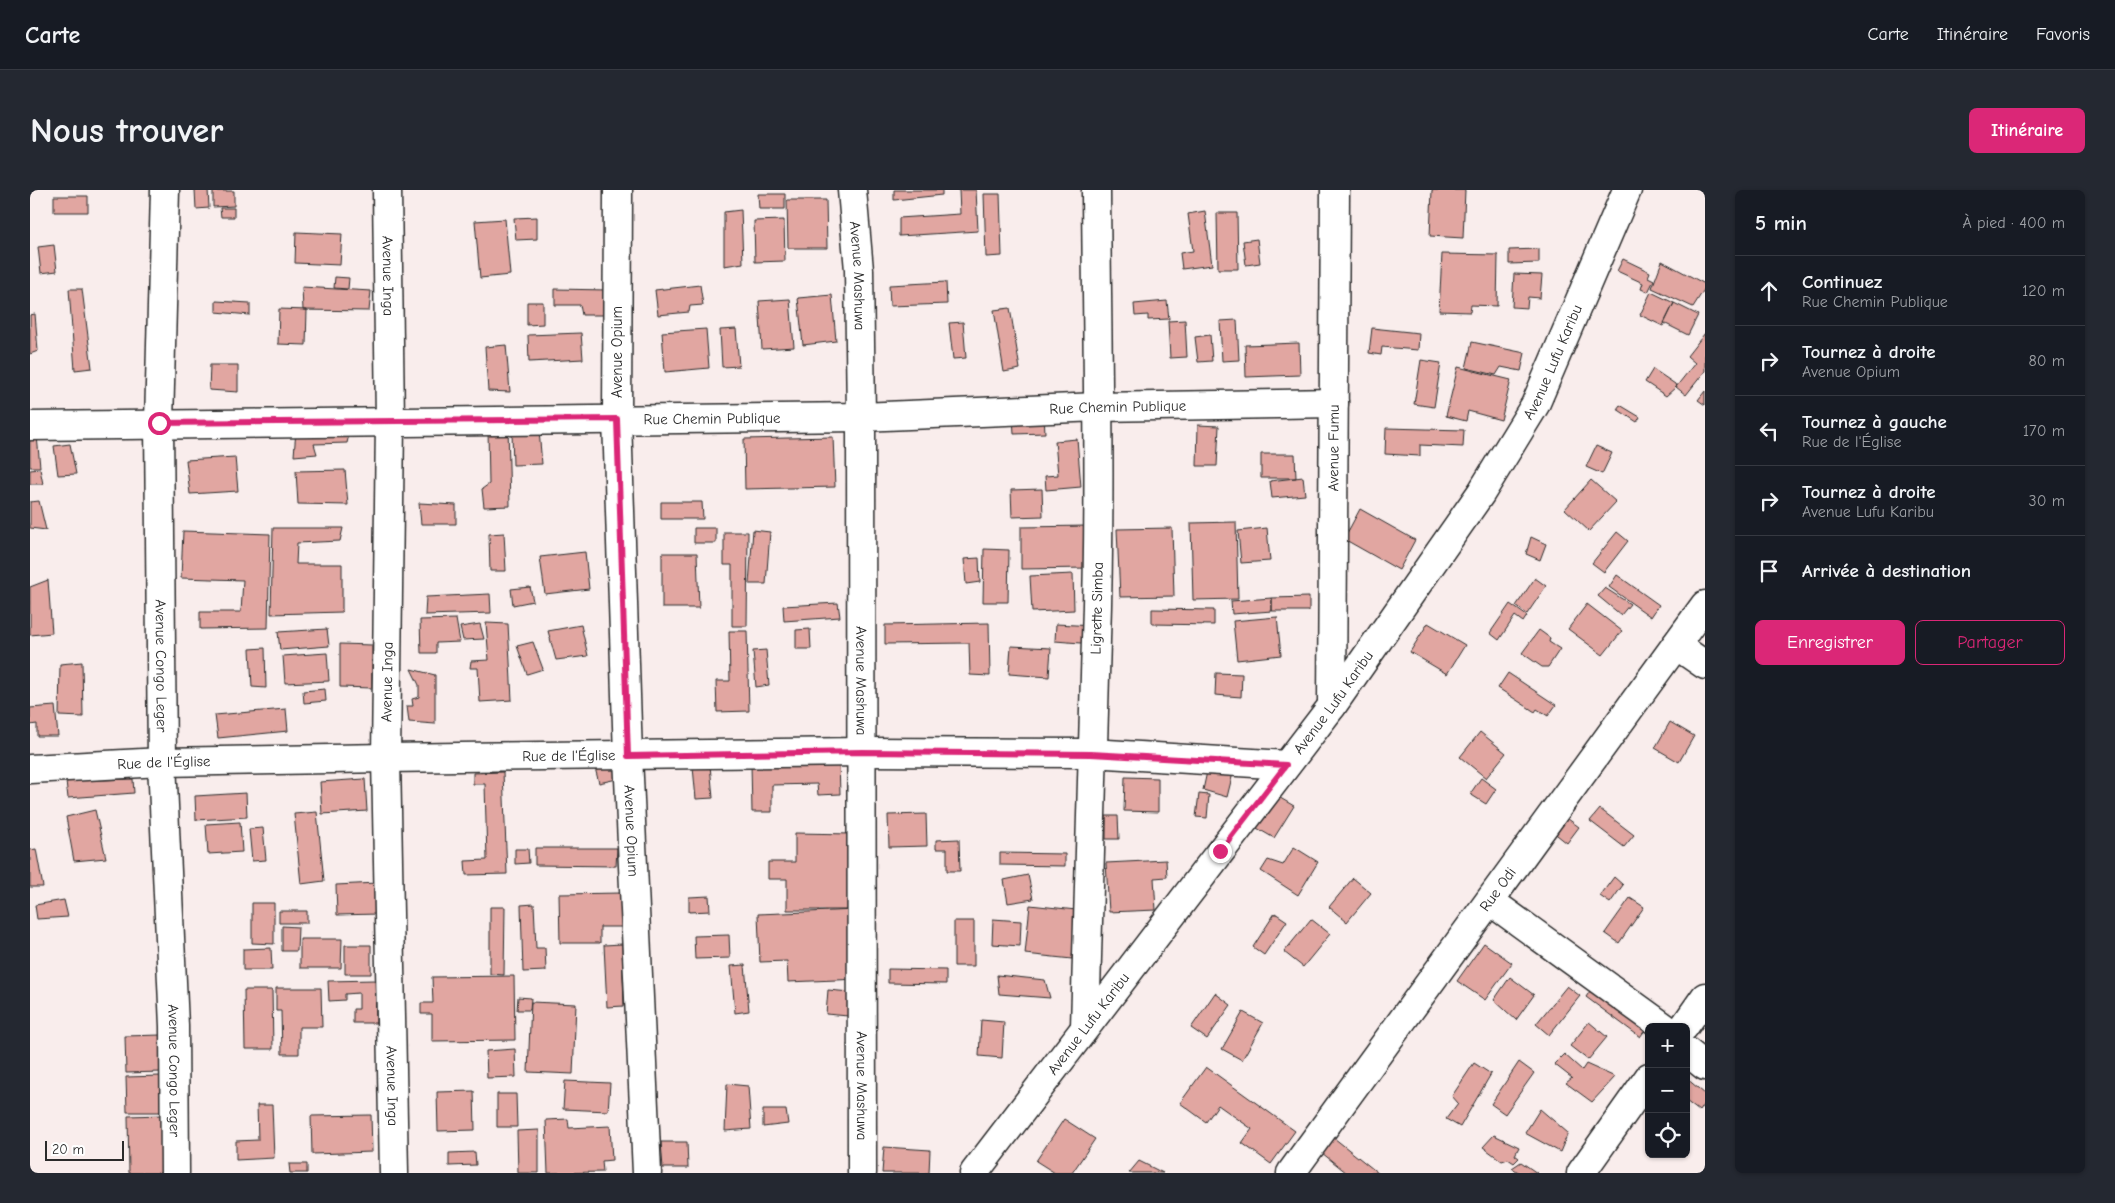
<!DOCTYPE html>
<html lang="fr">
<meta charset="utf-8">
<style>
:root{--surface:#171b24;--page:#242831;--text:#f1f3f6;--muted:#9ea1a6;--line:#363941;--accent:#db2777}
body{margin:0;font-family:"Comic Neue",sans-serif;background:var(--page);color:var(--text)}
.controls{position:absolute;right:15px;bottom:15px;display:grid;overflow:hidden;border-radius:8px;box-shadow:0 1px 4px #0004}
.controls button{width:45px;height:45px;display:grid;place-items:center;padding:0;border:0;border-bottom:1px solid var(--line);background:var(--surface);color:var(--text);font:25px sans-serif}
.scale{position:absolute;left:15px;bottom:12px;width:79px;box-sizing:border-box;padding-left:5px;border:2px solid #2b2b2b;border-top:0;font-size:14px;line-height:18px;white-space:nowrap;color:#2b2b2b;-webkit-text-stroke:4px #fff;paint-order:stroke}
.stop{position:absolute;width:15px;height:15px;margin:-11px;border:4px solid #db2777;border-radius:50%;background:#fff}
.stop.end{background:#db2777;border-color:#fff;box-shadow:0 1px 5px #0008}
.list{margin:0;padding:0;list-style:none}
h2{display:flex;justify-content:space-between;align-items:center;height:65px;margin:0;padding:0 20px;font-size:21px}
h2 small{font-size:16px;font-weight:400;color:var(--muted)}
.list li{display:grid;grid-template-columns:32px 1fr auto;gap:15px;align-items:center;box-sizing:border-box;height:70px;padding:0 20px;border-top:1px solid var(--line)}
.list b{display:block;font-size:19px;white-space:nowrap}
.list p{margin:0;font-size:16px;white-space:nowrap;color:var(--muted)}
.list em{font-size:16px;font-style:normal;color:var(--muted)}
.actions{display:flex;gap:10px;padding:15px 20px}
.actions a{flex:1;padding:11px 0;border:1px solid var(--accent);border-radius:8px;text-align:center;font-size:18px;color:var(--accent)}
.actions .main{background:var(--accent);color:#fff}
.icon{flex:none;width:28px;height:28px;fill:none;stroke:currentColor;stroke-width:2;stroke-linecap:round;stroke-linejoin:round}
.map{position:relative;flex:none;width:1675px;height:983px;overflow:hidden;border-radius:8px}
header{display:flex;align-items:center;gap:30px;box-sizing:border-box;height:70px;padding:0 25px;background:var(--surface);border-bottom:1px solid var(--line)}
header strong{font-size:24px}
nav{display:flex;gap:28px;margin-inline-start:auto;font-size:18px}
.intro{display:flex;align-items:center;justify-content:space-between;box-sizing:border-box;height:120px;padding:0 30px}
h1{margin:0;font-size:35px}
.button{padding:12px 22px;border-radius:8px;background:var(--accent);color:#fff;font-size:18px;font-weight:700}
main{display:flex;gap:30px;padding:0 30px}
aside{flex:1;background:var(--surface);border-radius:8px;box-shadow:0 1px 4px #0004}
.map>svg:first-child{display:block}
.building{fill:#e1a6a1;stroke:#2b2b2b}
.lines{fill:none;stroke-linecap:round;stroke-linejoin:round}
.street-casing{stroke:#2b2b2b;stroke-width:31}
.street{stroke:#fff;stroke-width:28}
.route{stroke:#db2777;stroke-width:6}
.labels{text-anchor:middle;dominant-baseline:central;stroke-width:4;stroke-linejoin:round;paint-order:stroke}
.street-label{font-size:15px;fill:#2b2b2b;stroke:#fff}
</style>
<header>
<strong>Carte</strong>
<nav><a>Carte</a><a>Itinéraire</a><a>Favoris</a></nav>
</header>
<div class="intro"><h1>Nous trouver</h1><a class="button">Itinéraire</a></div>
<main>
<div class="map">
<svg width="1675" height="983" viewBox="0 0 1675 983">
<rect width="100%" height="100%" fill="#f9edec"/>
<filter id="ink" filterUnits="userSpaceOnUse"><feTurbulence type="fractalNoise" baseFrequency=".02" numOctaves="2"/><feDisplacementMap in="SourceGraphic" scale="10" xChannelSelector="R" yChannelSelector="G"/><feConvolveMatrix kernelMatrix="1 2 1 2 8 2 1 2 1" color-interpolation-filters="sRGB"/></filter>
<g filter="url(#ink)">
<path class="building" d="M165,0H178L179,18L166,19Z
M864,0H912V5L864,10Z
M929,0H946L948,41L869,46V28L930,24Z
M1402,0H1435L1433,48L1400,46Z
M183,1H204V16L183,17Z
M728,4H755V19H729Z
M954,4H970L972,66L956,67Z
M24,6H58V22H24Z
M757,10H796L797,58H758Z
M190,18H204V27H191Z
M711,20L713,73L694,76V22Z
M1175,21L1182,75L1152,79L1150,63L1163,61L1158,24Z
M1187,23H1207L1208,79H1188Z
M507,27V49L486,50L484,28Z
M475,29L480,85L450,88L445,31Z
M754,30L755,71L725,72L724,31Z
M266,42L312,44L310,75L265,73Z
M1227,49L1230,73L1216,75L1213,51Z
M24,55L27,81L11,83L8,57Z
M1509,59V73L1479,74V60Z
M1412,64L1468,65L1467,116L1441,115L1440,122L1409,121Z
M1593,69L1620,82L1618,87L1624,90L1618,102L1611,99L1613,93L1587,81Z
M1632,71L1675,94V98L1663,117L1622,98Z
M1484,84L1512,85L1510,108L1498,107L1497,118L1482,117Z
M305,87L319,88L318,99L304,98Z
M916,92L917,114L860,116L859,95Z
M670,95L673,115L660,116L659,122L628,125L625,100Z
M272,97L341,101L339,121L273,120Z
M39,99H52L62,178L45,180Z
M525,99L577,100V125H552L550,115H525Z
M1621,102L1644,113L1633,136L1610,125Z
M802,105L806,151L773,155L768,108Z
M760,109L764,157L732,159L729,111Z
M186,111L220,113V125L186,122Z
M1137,111L1139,129L1118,130V125L1105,126L1104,114Z
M497,112H513V134L497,135Z
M1644,113L1668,125L1658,145L1634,133Z
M980,118L990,179L974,182L964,120Z
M249,119L277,120L276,155L248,154Z
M5,124L8,161L0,164V125Z
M1155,130L1157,167L1140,168L1138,131Z
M1207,130L1209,170L1192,171L1190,131Z
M933,132L936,168L923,169L919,133Z
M1342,138L1389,143L1388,160L1352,157L1351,165L1339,163Z
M676,139L679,178L635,182L632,142Z
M706,139L709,176L692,177L690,140Z
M551,143L553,169L499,172L498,145Z
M1675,143V181L1656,205L1646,197L1665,173L1657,166Z
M1180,145L1182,171L1168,172L1165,147Z
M1442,152L1495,163L1491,181L1471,177L1466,185L1436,178Z
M1269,153L1270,185L1216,187L1215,155Z
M476,155L480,202L458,201L455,157Z
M1391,170L1411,173L1404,217L1384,214Z
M180,175H208V202L179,200Z
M1428,177L1481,190L1471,230L1438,221L1436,231L1416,226Z
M1623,179L1645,194L1646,197L1636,206L1615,192Z
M1675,201V215L1668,210Z
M1590,215L1610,227L1607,232L1587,219Z
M1014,225L1015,243L984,244L983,226Z
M1168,235L1189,236L1187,276H1167Z
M478,237L480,316L454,317L452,299L459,294L458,239Z
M1356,238L1434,240L1433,257L1390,255V266L1355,264Z
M266,240H320L317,253L284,254L287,264L264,266Z
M509,241L512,274L483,275L482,242Z
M7,246L10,277H0V247Z
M803,247L805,297L715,299L714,249Z
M1047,249L1051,297L1016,300L1015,286L1028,285L1025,251Z
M40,254L46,284L28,285L24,256Z
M1566,256L1582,263L1572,284L1556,277Z
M1231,264H1265L1266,288H1231Z
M205,267L208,301L160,304L156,270Z
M10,279L13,294H0V280Z
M315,280L318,315L268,314L266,281Z
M1273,287L1275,305L1242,308L1240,291Z
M1561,290L1586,312L1559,341L1535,319Z
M1012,299L1013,326L982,327L981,300Z
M9,311L16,340L0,338V312Z
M631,312H672L673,329H631Z
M389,313L426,315V334H391Z
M1330,319L1385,350L1369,380L1314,349Z
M1206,332L1208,409L1163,410L1161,333Z
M1058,336V378L991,379V337Z
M243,338H313L310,351L267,353L266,374H312V422L241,424Z
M664,338H686V353H664Z
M1142,338L1144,406L1090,407L1087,339Z
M1237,338L1240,371L1211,373L1208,341Z
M723,340L740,342L736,394H719Z
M153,341L240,344L238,438L170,439V422H211L213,390L151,388Z
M694,342H718L717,436H702V375H694Z
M1587,342L1598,351L1574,382L1562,373Z
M474,343L476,381H460L459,344Z
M1501,347L1516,354L1510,370L1496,364Z
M954,359L979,360L978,412H953Z
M555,362L559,399L515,404L510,367Z
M632,363H667L669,418H632Z
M949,368L950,392L936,394L934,369Z
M1043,384L1044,420L1002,422L1000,386Z
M1587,385L1629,415L1621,427L1579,397Z
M1505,388L1516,396L1497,424L1486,416Z
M18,390L22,443L0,445V397Z
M500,397L503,411L483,415L481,399Z
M1575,398L1600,414L1591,425L1568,406Z
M460,404L461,423L395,425L396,407Z
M1279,407V421H1242V408Z
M1242,408V421L1202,424L1201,411Z
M808,413L810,427L754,431L753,416Z
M1480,414L1497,426L1493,432L1485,426L1469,450L1460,443Z
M1557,414L1592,441L1573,465L1538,439Z
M1122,419L1184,420V435L1122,434Z
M1247,427L1251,465L1207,470L1203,431Z
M426,429L430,452L406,453V463H391L390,430Z
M456,433L478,434L482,510L450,512L448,478H440L441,471L459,470Z
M959,433L960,486L940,485L939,453L855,454V435Z
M1398,433L1435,455L1417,484L1380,462Z
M450,434L454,449L433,450L430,437Z
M1026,434L1064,436L1063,454L1025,451Z
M551,435L558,466L526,470L518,441Z
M297,439L299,456L250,460L248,442Z
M780,439L781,459H766V440Z
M1509,440L1520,448L1519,452L1530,459L1518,477H1512L1492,463Z
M699,441H717L719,521L687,522L686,491H700Z
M503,452L513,479L497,484L487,456Z
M310,454L342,455V498L310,497Z
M981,456L1021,458L1019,487L979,484Z
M235,458L236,498L222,497L220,459Z
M736,460L739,495L726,497L723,461Z
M297,463L299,491L255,493L253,466Z
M52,472L53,527L29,526L30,474Z
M381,479L405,485V534L379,532L377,516H383L382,509L389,507V495Z
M1186,483L1212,484L1211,507L1185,505Z
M1478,483L1526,515L1518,526L1507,519L1505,522L1468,498Z
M295,499L296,511L274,513L273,501Z
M25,516L28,546H7V534L0,535V518Z
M256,519L258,541L188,548L185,525Z
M1640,532L1664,546L1649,572L1625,558Z
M1450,542L1476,563L1456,588L1430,567Z
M809,572L810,604L788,605L787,594L742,595V622H722L721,574Z
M584,573L587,589L569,593L565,578Z
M680,575L683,608L666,609L663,577Z
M1178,577L1203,583L1197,607L1173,600Z
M473,582L477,684L436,685L435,671L457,670L455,594H443V583Z
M1095,587L1128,588V622L1094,621Z
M1451,588L1466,599L1456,614L1440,604Z
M103,589L104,603L38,608L36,591Z
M335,589L337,621L292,624L290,592Z
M216,603L217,627L166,630L165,606Z
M1169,604L1179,605L1177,628L1166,627Z
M1245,605L1264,616L1244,648L1225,637Z
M1570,619L1604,645L1594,657L1560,631Z
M65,620L76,668L44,671L36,627Z
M287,622L294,691L271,694L264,624Z
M896,624L897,656L859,657L858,625Z
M1076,626H1088L1089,649H1076Z
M1534,626L1549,637L1537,653L1522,641Z
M210,632L212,662L178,664L176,634Z
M233,638L236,670L222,671L219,639Z
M765,643L822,644V720H757V689H738V672H765Z
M929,649L930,681H917V659H906V650Z
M1264,657L1288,672L1268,705L1231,681L1238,670L1253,675Z
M505,658H587L586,676L505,675Z
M6,659L13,697H0V660Z
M485,659H498L499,673L485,674Z
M970,663L1035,664V676L970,675Z
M1136,670L1137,687L1124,688L1126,720L1079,722L1076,673Z
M998,685L1003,709L978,713L974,690Z
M1584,687L1593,695L1580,713L1570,706Z
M1323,688L1341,703L1317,732L1299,717Z
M347,693L348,724L307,725L306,695Z
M592,703V737H570V753H530L529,704Z
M679,706L680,721L659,722V707Z
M1600,708L1614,717L1589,753L1575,743Z
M34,710L38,727L7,729L5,715Z
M222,713H244V754L222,753Z
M504,714L506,758H515L516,781L493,782L491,715Z
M1000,715L1046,720L1042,769L995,764Z
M460,717H475L474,785L460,784Z
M827,720L830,789L758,792L757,771L730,772L728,724Z
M249,721H277V733H249Z
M1245,723L1257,731L1234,765L1223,757Z
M963,729L991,731L990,756L962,754Z
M1281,729L1300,744L1273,777L1254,762Z
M924,731H944V776H924Z
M252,736L268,737L267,761H252Z
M699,745L700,768L665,769L664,746Z
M270,749H312L311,778H270Z
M1454,753L1482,773L1455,810L1427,791Z
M592,754L594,816L577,817L574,755Z
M315,755H341V784H315Z
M241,758L242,780H213V759Z
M715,775L719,821L705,823L701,776Z
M858,779L916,780V794L858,793Z
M967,785L1015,790L1020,808L969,804Z
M484,786L485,850L402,851V824H391V813H403L402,787Z
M1480,787L1504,805L1486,830L1464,810Z
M345,790L346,833H323V819H329V803L315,804V810L299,811L298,791Z
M1564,795L1619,835L1610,847L1556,807Z
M1537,796L1550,806L1519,845L1506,834Z
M246,798H291L292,837H269V864H252L251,821H246Z
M214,800H242L243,859H215Z
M798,800L820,802L818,826L796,824Z
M1185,803L1201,815L1177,849L1161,838Z
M488,807L501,808L500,820H487Z
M501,812L546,814L543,884L498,882Z
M1213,822L1233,833L1212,870L1192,859Z
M951,830L974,832L972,868L949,866Z
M1559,832L1577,847L1558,870L1540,856Z
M131,845V882L96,883L95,846Z
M485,859L486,887L457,888L456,861Z
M1534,864L1552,880L1556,874L1585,887L1562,912L1536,893L1542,888L1524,874Z
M1489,872L1504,883L1475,924L1461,914Z
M1444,873L1461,884L1430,937L1416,929L1428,913L1422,906Z
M1176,877L1265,941L1241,974L1212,953L1222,939L1188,915L1176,932L1150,913Z
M131,886L132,922H97L96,887Z
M1656,888L1675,904V912L1669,921L1656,911Z
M535,891L580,893L578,921L533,919Z
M697,894L718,896L721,939L695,941Z
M444,901L445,940L408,941L407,902Z
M467,904H486L487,937H467Z
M227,915H242L244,968L206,970V951L228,950Z
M1510,919L1538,943L1530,962L1495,943Z
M733,920H756L758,934L733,937Z
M132,925L133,983H99L98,926Z
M341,925L342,962L282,964L281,926Z
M538,929L539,938L580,936L582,970L572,971L573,982L518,983L516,930Z
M1034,929L1065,949L1042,983H1025L1006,971Z
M509,940V983H488L487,941Z
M1464,945L1489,957L1485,965L1489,968L1484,973L1478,969L1472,971L1453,957Z
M1304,948L1348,983H1317L1292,963Z
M631,952H657L658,978H633Z
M854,957L900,960L899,983H852Z
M445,962L446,975L419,976V963Z
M1109,971L1133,983H1099Z
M1491,972L1507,983H1490L1482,978Z
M259,974H277V983H260Z"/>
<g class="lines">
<defs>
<g id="street">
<path id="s1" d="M135,0L129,233L132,572L144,836L145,983"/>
<path id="s2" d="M357,0L360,231L356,568L364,983"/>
<path id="s3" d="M588,0L587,229L598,566L617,983"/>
<path id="s4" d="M822,0L829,80L831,227L832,983"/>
<path id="s5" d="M0,236L831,227L1068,217L1304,213"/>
<path d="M1646,455L1675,475"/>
<path id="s6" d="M1302,516L1305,0"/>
<path id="s7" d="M0,579L132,572L356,568L833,562L1061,563L1256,575"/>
<path d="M1460,711L1634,837"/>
<path id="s8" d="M1055,837C1058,708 1062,579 1066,450C1071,300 1067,150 1066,0"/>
<path d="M1654,837L1675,807"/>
<path d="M1656,861L1675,876"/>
<path id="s9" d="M944,983L1302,516L1451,303L1505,215L1597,0"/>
<path id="s10" d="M1261,983L1675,415"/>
<path d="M1551,983L1619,887"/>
</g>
</defs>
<use href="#street" class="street-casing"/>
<use href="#street" class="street"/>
</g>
</g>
<g class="lines" filter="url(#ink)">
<path class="route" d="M129,233L587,229L598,566L833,562L1061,564L1256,575L1190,661"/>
</g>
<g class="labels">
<g class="street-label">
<text stroke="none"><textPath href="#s4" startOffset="86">Avenue Mashuwa</textPath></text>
<text stroke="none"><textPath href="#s2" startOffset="86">Avenue Inga</textPath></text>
<text transform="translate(587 162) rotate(-90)">Avenue Opium</text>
<text stroke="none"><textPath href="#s9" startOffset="998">Avenue Lufu Karibu</textPath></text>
<text stroke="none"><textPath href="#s5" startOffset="1088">Rue Chemin Publique</textPath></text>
<text stroke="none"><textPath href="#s5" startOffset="682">Rue Chemin Publique</textPath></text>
<text stroke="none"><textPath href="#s6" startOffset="258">Avenue Fumu</textPath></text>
<text stroke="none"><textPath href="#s8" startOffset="419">Ligrette Simba</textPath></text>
<text stroke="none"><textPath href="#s1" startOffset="476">Avenue Congo Leger</textPath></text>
<text stroke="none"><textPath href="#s4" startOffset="491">Avenue Mashuwa</textPath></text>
<text transform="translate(357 492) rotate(-89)">Avenue Inga</text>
<text stroke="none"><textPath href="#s9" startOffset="592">Avenue Lufu Karibu</textPath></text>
<text stroke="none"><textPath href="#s7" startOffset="539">Rue de l'Église</textPath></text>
<text stroke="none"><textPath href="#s7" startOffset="134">Rue de l'Église</textPath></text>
<text stroke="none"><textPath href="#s3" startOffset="641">Avenue Opium</textPath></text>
<text stroke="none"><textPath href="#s10" startOffset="351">Rue Odi</textPath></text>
<text stroke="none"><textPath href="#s9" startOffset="188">Avenue Lufu Karibu</textPath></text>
<text stroke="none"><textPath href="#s1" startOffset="881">Avenue Congo Leger</textPath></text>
<text stroke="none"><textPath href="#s2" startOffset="896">Avenue Inga</textPath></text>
<text stroke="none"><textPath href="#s4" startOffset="896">Avenue Mashuwa</textPath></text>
</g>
</g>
</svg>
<div class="controls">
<button>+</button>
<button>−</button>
<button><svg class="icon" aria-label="locate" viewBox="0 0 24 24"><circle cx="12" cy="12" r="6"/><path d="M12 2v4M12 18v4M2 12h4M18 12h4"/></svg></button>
</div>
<div class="scale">20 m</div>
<div class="stop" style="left:129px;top:233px"></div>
<div class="stop end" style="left:1190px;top:661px"></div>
</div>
<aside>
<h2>5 min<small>À pied · 400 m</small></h2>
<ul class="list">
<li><svg class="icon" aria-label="ahead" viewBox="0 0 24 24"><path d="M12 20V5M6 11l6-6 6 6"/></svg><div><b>Continuez</b><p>Rue Chemin Publique</p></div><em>120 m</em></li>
<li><svg class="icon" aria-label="right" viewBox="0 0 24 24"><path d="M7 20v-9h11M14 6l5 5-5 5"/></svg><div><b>Tournez à droite</b><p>Avenue Opium</p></div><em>80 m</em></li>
<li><svg class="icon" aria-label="left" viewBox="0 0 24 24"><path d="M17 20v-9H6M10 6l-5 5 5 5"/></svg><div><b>Tournez à gauche</b><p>Rue de l'Église</p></div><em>170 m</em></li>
<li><svg class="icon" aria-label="right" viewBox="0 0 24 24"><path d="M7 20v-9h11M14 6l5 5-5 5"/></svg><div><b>Tournez à droite</b><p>Avenue Lufu Karibu</p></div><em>30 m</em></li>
<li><svg class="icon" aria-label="arrive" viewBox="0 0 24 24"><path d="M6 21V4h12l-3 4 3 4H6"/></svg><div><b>Arrivée à destination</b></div></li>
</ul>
<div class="actions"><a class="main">Enregistrer</a><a>Partager</a></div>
</aside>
</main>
